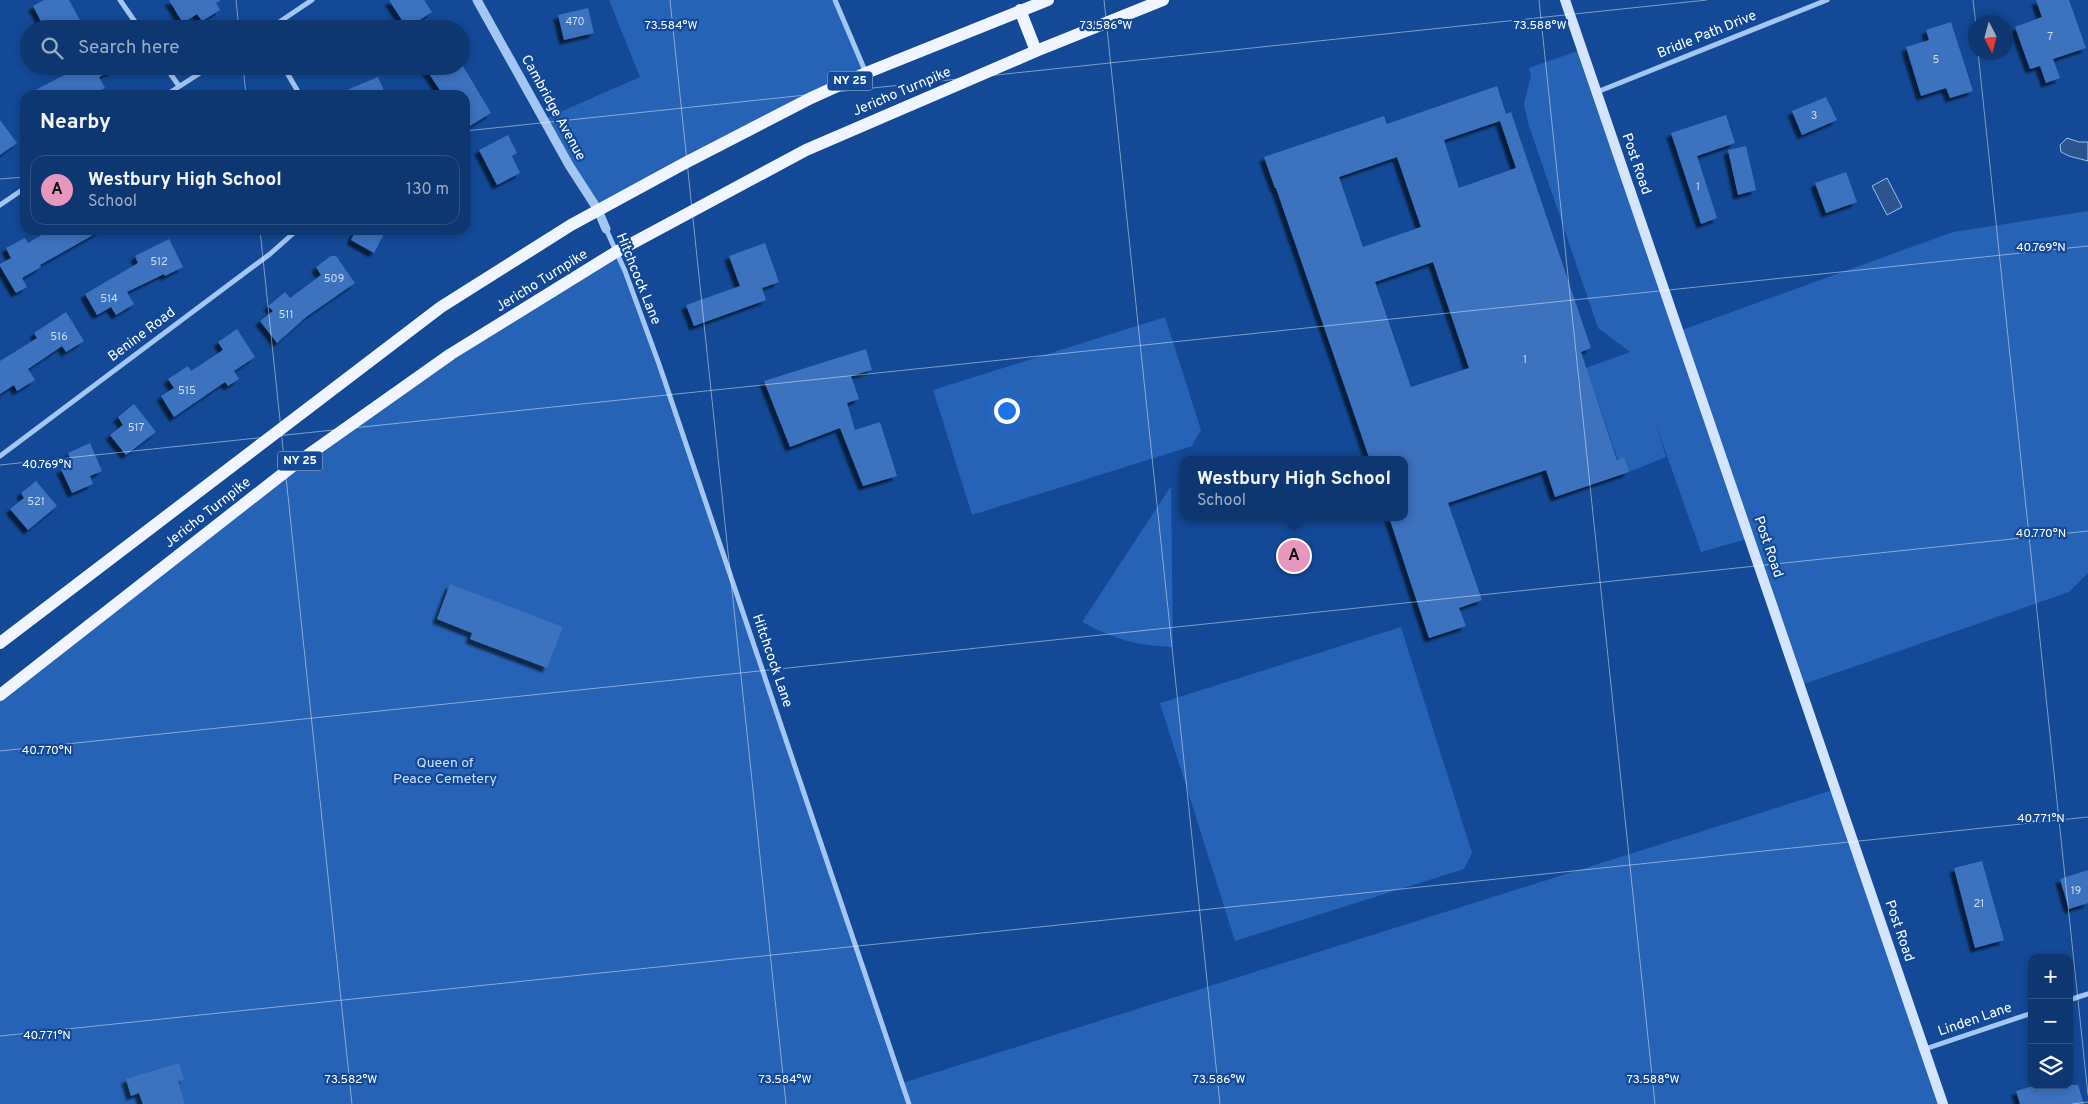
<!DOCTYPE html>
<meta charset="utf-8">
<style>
:root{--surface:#0e3771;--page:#1c4279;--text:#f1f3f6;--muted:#9bacc3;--line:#2e5184;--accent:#e797bd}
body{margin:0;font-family:Overpass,sans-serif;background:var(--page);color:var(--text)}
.controls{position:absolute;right:15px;bottom:15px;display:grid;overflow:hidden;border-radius:10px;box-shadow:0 2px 8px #0003}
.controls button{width:45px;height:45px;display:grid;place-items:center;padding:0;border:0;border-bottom:1px solid var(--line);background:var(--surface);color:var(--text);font:25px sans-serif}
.compass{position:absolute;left:1968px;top:15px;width:45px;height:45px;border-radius:50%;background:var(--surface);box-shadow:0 2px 8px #0003;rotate:174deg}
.you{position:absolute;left:1006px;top:410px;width:18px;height:18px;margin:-12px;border:4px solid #fff;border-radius:50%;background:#1a73e8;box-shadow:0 0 0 8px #1a73e833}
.badge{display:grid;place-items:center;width:32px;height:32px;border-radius:50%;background:var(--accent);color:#111;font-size:16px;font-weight:700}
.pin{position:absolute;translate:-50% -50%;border:2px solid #fff;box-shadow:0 1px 5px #0006}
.popup{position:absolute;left:1180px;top:456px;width:228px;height:65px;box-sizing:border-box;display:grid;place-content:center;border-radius:10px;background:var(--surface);filter:drop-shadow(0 1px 4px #0005);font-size:16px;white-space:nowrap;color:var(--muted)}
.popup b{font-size:19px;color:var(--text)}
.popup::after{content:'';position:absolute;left:50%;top:100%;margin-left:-10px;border:10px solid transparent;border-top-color:var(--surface)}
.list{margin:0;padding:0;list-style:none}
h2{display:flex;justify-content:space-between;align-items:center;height:65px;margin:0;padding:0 20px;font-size:21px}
h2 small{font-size:16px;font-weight:400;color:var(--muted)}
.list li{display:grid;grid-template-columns:32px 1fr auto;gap:15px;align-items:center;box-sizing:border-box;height:70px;margin:0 10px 10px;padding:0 10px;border:1px solid var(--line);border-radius:15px}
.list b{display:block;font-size:19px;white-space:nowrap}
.list p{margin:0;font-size:16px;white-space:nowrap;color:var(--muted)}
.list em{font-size:16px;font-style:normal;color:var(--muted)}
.icon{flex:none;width:28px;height:28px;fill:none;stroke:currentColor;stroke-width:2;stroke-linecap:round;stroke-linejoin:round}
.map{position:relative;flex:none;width:2088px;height:1104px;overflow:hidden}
.search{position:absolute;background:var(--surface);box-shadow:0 2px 8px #0003;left:20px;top:20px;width:450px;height:55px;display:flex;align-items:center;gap:12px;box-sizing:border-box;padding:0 18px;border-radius:28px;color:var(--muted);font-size:19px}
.panel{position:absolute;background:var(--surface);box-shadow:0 2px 8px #0003;left:20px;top:90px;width:450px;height:145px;border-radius:15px}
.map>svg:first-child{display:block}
.green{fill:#2662b6}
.water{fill:#2d548e;stroke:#96c0f6}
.building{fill:#3c72bf;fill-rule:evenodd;filter:url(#shadow)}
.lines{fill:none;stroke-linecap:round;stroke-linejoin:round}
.minor{stroke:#a4c6f3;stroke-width:5}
.tertiary{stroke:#a4c6f3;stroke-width:9}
.secondary{stroke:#d4e4fd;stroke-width:10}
.primary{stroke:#f0f5ff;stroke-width:12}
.ticks{fill:none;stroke:#fff;stroke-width:1;stroke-opacity:0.45}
.labels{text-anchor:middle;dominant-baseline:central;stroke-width:4.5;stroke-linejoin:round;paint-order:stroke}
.number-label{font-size:11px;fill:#cedcef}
.shield{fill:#134997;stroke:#b8c8e0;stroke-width:1}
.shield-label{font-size:12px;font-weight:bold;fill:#fff}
.street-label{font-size:14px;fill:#fff;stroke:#134997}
.park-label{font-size:14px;fill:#cce1fd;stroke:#134997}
.ticks-label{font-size:12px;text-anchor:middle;fill:#fff;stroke:#134997;stroke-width:4.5;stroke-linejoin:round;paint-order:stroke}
</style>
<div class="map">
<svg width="2088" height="1104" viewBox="0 0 2088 1104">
<defs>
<filter id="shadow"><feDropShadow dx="-4.5" dy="4.5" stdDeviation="1" flood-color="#0009"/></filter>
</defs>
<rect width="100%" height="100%" fill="#134997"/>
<path class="green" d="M609,0H835L866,73L598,210L544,119L640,77Z
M1583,49L1679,331L1953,232L2088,211V573L2069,592L1801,685L1750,538L1701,552L1655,422L1666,457L1629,472L1617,457L1586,368L1630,352L1598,328L1528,123L1524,104L1531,75L1529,68Z
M616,252L631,285L902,1083L1836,789L1943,1104H0V695L294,465Z
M1165,317L1201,430L1192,446L972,515L933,390Z
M1171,486L1173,647C1137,646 1114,639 1082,622Z
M1401,627L1472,853L1464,869L1235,941L1160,703Z"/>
<path class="water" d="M2067,138L2079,142H2088V161L2069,156L2061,152L2060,145Z
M1887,178L1902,207L1887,215L1872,186Z"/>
<path class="building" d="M44,0H69L82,24L73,29H45L33,6Z
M169,0H221L216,3L220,10L202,21L197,14L183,23Z
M389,0H424L432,12L407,28Z
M2036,0H2069L2086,48L2053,59L2060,78L2046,83L2040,66L2030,69L2015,27L2042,17Z
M588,8L594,33L564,40L558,15Z
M1951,22L1973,91L1950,98L1946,88L1921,96L1906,47L1929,40L1926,30Z
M64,66H123L99,77L105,88L89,95H26L68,73Z
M424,66H463L491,113L465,129V95H443Z
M378,77L386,95H335Z
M1497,86L1506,114L1511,112L1591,348L1581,352L1617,460L1624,457L1629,472L1555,497L1546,470L1448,503L1482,600L1459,608L1466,626L1429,638L1389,517H1404V460H1370L1276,188H1275L1264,157L1384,116L1387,124ZM1500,121L1516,168L1459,188L1444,140ZM1397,157L1421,227L1363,247L1339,177ZM1433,262L1469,368L1411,387L1375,282Z
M1826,97L1837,120L1802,135L1792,111Z
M1726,115L1735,143L1697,156L1717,218L1701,224L1671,133Z
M0,120L17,143L0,155Z
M508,135L517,153L512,156L520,173L497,185L479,150Z
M1746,146L1756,190L1738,195L1728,150Z
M1846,172L1857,202L1826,213L1815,183Z
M50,230H102L40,265L41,267L22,278L27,287L16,293L0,266V264L11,258L6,248L25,238L28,243Z
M356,230H386L374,253L351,240Z
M169,239L183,267L165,276L164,274L127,292L134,304L116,315L111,307L97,315L85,294L138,263L135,256Z
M765,243L779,282L762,288L766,300L694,326L686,305L740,286L729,256Z
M331,256H336L355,283L306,317L277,343L260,321L273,311L268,306L285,292L290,298L321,275L316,267Z
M66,312L84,341L66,352L62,346L28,369L35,380L17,391L14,385L0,394V361L37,338L34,333Z
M237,329L255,357L234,371L239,379L228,386L225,382L174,417L161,396L174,388L168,379L188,366L191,371L223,350L218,342Z
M866,349L872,370L851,376L859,399L847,403L855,430L880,422L897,476L863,486L840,428L790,447L764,381Z
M134,404L156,432L126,455L110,435L123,425L118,417Z
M90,443L102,471L90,476L93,484L72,493L61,469L72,464L68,453Z
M36,481L57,506L28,530L10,509L24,498L21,493Z
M450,584L563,627L547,668L470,639L472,633L437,619Z
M1982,861L2004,940L1975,948L1954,868Z
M2088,870V903L2069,909L2060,879Z
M179,1063L184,1079L178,1081L185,1104H143L139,1093L131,1096L126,1079Z
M2037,1085H2078L2084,1104H2020L2016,1091Z"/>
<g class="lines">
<path class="minor" d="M120,0L140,29
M835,0L866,73
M269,29L312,0
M165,66L179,86
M283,66L300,95
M1597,92L1827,0
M166,95L211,66
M0,205L25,188
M606,229L625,271L659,364L909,1104
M0,456L270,254L297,230
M2069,1000L2088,994
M1925,1049L2032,1013"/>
<path class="tertiary" d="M477,0L569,165L598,210L606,229"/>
<path class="secondary" d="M1565,0L1943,1104"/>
<path class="primary" d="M1020,10L1036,51
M0,643L441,307L571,225L685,163L811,98L866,73L1048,0
M0,695L294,465L451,354L616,252L806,150L1036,51L1163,0"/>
</g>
<path class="ticks" d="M236,0L239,29M670,0L786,1104M1104,0L1220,1104M1539,0L1655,1104M1973,0L1976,25M1978,52L2088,1095M243,66L246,95M465,131L1707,0M0,179L25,177M260,230L352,1104M0,465L2088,246M0,751L2088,531M0,1036L2088,817M2072,1104L2088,1102"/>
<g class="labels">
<g class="number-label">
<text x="575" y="22">470</text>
<text x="2050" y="37">7</text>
<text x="1936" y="60">5</text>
<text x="1814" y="116">3</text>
<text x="1698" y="187">1</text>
<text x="159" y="262">512</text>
<text x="334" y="279">509</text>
<text x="109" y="299">514</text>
<text x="286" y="315">511</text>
<text x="59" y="337">516</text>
<text x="1525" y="360">1</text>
<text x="187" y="391">515</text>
<text x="136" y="428">517</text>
<text x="36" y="502">521</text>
<text x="2076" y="891">19</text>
<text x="1979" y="904">21</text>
</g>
<g class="shield">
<rect x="827.5" y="71.5" width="45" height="19" rx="4"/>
<rect x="277.5" y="451.5" width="45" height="19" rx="4"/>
</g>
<g class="shield-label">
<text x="850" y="81">NY 25</text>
<text x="300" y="461">NY 25</text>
</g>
<g class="street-label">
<text transform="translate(1707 35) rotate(-22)">Bridle Path Drive</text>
<text transform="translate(902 92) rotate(-23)">Jericho Turnpike</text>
<text transform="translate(553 108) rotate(61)">Cambridge Avenue</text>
<text transform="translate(1636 164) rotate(71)">Post Road</text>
<text transform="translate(638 279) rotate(68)">Hitchcock Lane</text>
<text transform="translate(542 281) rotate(-32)">Jericho Turnpike</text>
<text transform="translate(142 335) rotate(-37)">Benine Road</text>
<text transform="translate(208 513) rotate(-38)">Jericho Turnpike</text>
<text transform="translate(1768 547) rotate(71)">Post Road</text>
<text transform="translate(772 661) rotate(71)">Hitchcock Lane</text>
<text transform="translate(1899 931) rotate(71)">Post Road</text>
<text transform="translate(1975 1020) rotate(-19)">Linden Lane</text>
</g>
<g class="park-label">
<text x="445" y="763">Queen of<tspan x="445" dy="16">Peace Cemetery</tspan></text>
</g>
</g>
<g class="ticks-label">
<text x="671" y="29">73.584°W</text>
<text x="1106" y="29">73.586°W</text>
<text x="1540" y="29">73.588°W</text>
<text x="2041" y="251">40.769°N</text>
<text x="47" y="468">40.769°N</text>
<text x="2041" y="537">40.770°N</text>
<text x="47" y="754">40.770°N</text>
<text x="2041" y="822">40.771°N</text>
<text x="47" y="1039">40.771°N</text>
<text x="351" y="1083">73.582°W</text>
<text x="785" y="1083">73.584°W</text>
<text x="1219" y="1083">73.586°W</text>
<text x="1653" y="1083">73.588°W</text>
</g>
</svg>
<div class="controls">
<button>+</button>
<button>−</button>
<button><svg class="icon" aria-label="layers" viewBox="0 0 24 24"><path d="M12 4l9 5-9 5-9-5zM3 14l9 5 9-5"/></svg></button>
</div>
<svg class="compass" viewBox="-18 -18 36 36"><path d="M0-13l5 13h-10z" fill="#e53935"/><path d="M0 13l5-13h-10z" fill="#9bacc3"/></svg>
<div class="you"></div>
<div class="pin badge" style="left:1294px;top:556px">A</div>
<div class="popup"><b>Westbury High School</b>School</div>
<div class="search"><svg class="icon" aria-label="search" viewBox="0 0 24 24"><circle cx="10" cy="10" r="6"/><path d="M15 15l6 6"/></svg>Search here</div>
<section class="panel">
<h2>Nearby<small></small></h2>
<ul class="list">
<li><span class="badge">A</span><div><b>Westbury High School</b><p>School</p></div><em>130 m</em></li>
</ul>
</section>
</div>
